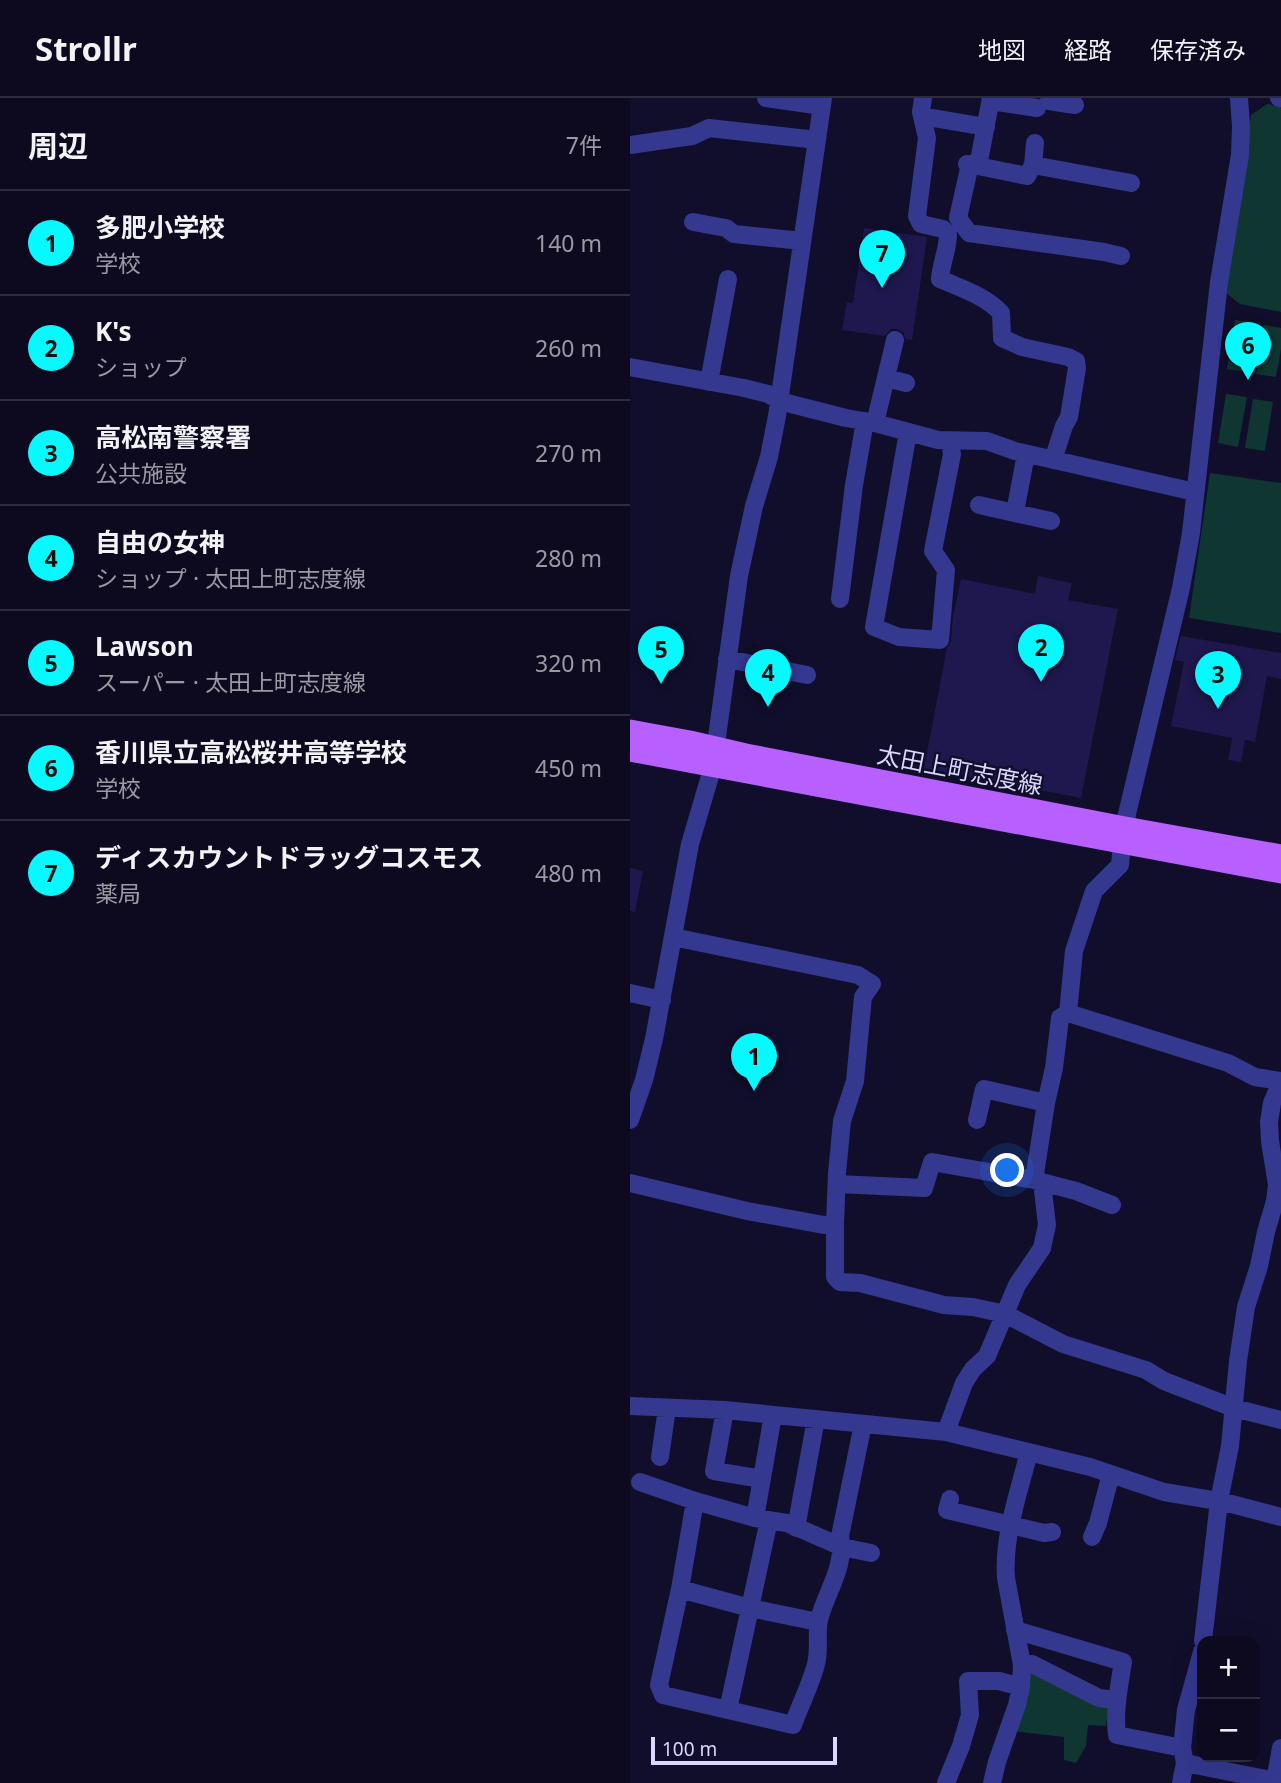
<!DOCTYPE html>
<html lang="ja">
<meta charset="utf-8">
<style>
:root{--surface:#0d0a20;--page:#161329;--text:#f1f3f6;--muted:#9a9aa5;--line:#2d2b3e;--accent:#04faff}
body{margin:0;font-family:"Noto Sans","Noto Sans JP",sans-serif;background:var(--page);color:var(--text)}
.controls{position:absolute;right:21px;bottom:21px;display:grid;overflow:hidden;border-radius:14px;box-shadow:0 7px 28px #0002}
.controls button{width:63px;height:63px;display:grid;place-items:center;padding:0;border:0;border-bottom:2px solid var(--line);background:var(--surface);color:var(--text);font:35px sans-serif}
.scale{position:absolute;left:21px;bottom:18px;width:186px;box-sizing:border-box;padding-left:7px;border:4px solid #dad8ff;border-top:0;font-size:19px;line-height:24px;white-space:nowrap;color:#dad8ff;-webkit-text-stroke:5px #110e2b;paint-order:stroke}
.you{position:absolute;left:378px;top:1073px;width:24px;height:24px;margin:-18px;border:5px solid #fff;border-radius:50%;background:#1a73e8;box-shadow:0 0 0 10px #1a73e833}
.badge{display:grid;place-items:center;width:46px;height:46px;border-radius:50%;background:var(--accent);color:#111;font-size:23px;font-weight:700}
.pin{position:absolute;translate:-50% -58px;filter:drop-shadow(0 2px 4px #0008)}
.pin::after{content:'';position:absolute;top:37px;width:24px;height:21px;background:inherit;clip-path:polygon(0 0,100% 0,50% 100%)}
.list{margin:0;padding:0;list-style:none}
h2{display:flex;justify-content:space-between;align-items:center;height:91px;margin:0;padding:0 28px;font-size:30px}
h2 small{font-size:23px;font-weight:400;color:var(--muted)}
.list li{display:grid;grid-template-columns:46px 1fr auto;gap:21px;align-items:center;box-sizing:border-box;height:105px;padding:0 28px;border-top:2px solid var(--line)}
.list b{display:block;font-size:26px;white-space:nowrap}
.list p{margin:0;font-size:23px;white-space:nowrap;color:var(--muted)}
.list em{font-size:23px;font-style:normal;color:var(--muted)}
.map{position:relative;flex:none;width:651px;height:1685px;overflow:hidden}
header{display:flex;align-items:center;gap:42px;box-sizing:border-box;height:98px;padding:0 35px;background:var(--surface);border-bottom:2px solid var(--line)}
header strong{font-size:33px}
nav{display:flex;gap:38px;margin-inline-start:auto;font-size:24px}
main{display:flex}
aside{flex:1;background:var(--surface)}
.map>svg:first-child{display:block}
.green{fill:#103632}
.building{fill:#1f184e}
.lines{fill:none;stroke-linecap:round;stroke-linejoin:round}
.minor{stroke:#34388f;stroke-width:18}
.major{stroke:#b75fff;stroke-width:21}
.labels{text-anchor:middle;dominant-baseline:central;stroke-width:5;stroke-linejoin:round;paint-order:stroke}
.street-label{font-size:24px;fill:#dad8ff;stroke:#110e2b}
</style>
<header>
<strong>Strollr</strong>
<nav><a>地図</a><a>経路</a><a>保存済み</a></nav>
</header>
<main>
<aside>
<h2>周辺<small>7件</small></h2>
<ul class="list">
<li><span class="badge">1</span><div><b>多肥小学校</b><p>学校</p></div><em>140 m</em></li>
<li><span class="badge">2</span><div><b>K's</b><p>ショップ</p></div><em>260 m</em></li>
<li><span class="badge">3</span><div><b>高松南警察署</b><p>公共施設</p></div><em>270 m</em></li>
<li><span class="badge">4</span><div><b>自由の女神</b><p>ショップ · 太田上町志度線</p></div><em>280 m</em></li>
<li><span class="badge">5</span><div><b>Lawson</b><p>スーパー · 太田上町志度線</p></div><em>320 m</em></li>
<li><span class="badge">6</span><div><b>香川県立高松桜井高等学校</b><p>学校</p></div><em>450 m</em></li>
<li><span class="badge">7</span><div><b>ディスカウントドラッグコスモス</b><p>薬局</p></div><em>480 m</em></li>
</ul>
</aside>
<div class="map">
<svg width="651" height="1685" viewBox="0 0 651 1685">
<rect width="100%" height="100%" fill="#110e2b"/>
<path class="green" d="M637,6L651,9V214L610,206L596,195L621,17Z
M605,222L626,225L617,274L597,271Z
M634,227L651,230V251L646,279L626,276Z
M596,296L617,299L608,349L588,345Z
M623,301L643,304L635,353L615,350Z
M580,375L651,385V535L559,520Z
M397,1569L479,1606L476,1628L458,1627L456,1648L446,1665L434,1662V1639L382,1633Z"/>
<path class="building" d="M234,130L297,139L282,242L276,241L273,234L267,231H261L255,238L212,232L217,204L223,205Z
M408,478L442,485L438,502L488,511L451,700L294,670L317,550L321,543L323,518L331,481L405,496Z
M551,538L651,555V581L637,578L625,644L615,642L611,664L598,662L602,640L541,628L554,564L545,562Z
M0,770L13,773L5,814L0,813Z"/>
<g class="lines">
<path class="minor" d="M136,0L192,8
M293,0L291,14L297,40L287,118L291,126L313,131L318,136C318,152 311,165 310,181C330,190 356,198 371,215L372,240L392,249L438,259L446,263L447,270L439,319L434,328L423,362
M649,0H651
M361,3L407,10
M419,3L445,7
M303,20L356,29
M0,47L62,38L79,30L187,42
M337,66L348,68L361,0
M340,66L328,120L339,135L474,154L491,158
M403,67L405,45
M348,68L397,78L403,67L501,85
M63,124L96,130L104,136L172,143
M0,269L114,290L138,296L149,302L161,306L216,320L245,325L308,342L357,343L385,353L565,394
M256,280L276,285
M79,284L98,181
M245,325L265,242
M278,334L244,529L269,539L310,542L316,472L303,453L322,356L320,343
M349,407L421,423
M385,414L396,356
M210,501L224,387L235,323
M97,561L177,577
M0,895L32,902
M438,915L598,965L625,979L651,983
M0,1022L14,982L24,941L60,746L83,668L109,478L124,408L139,359L147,318L193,0
M347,1022L354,991L416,1005
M404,1082L446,1093L482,1107
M0,1085L117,1113L194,1127L205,1126L207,1075L212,1023L225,983L233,899L242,886L228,877L43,839
M207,1086L294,1090L302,1064L404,1082L416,1005L424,970L430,920L438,915L444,853L464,793L490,767L492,745L497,716L551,490L561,435L589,184L610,57L611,28L609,0
M205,1126V1179L210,1184L230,1185L314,1207L343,1209L375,1216L433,1246L516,1272L534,1283L604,1310L651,1322
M0,1308L95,1312L316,1334L460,1369L534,1394L594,1404L651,1419
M95,1312L84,1373L132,1381
M316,1334L334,1285L343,1271L357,1258L387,1187L412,1150L417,1127L412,1084
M30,1359L37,1310
M10,1384L65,1403L125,1420L157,1425L212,1449L241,1455
M320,1401L317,1412L414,1435L422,1434
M65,1403L50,1491L29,1587L33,1597L98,1612L139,1422
M125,1420L143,1317
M166,1430L186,1321
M462,1439L468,1425L481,1376
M50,1491L120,1510L188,1524
M385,1532L493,1564C489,1589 484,1613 487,1637L552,1650
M573,1543L589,1403L600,1348L608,1263L616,1209L629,1168L636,1134L645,1103L647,1087L640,1043L639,1024L642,1005L651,984
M392,1567L402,1566L469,1600L486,1602
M98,1612L163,1627C170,1607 181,1586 186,1566C190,1551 186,1535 189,1522C196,1493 216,1470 210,1438L233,1326
M555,1665L651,1684
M645,1682L651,1650
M316,1685L331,1648L340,1617L338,1583H369L391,1589
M362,1685L367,1664L387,1607L391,1589L392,1567L376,1480C373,1438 389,1394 399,1354
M551,1685L555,1665L552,1650L556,1612L572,1554"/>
<path class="major" d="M0,632L60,643L116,656L495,729L651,757
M0,653L651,775"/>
</g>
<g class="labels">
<g class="street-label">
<text transform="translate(330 671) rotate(11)">太田上町志度線</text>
</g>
</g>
</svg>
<div class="controls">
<button>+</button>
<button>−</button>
</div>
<div class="scale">100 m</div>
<div class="you"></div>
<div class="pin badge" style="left:124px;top:993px">1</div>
<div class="pin badge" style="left:411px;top:584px">2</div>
<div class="pin badge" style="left:588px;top:611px">3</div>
<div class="pin badge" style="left:138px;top:609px">4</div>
<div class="pin badge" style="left:31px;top:586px">5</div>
<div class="pin badge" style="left:618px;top:282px">6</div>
<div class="pin badge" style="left:252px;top:190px">7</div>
</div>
</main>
